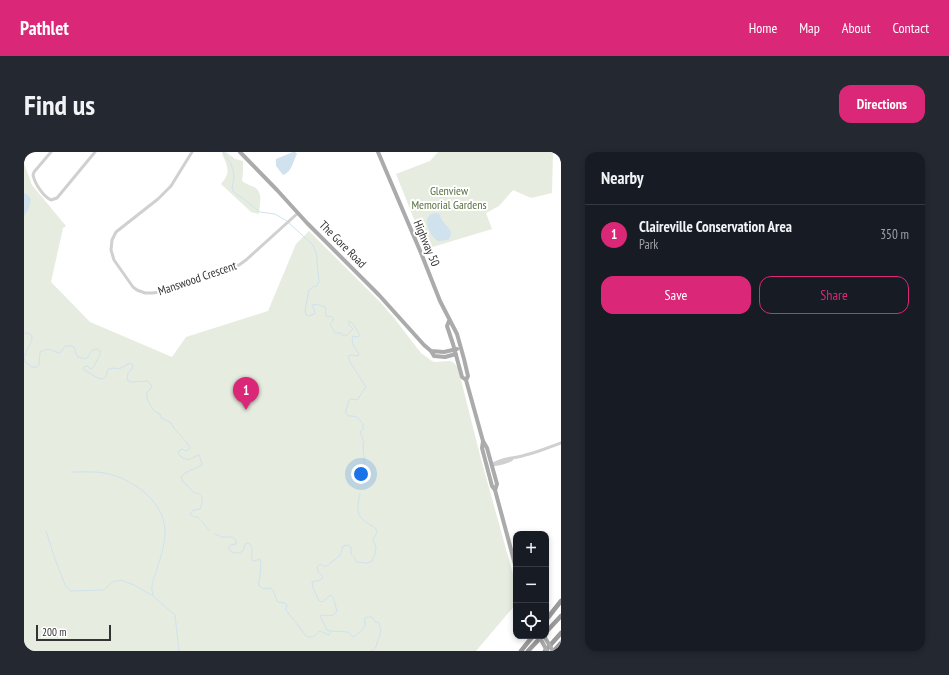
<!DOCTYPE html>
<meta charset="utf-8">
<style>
:root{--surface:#171b24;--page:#242831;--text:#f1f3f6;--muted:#9ea1a6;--line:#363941;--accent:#db2777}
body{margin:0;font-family:"PT Sans Narrow",sans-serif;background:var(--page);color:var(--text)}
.controls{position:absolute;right:12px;bottom:12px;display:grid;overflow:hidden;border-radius:8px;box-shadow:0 2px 6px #0003}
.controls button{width:36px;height:36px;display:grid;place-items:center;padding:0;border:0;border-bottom:1px solid var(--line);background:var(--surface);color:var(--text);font:20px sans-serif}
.scale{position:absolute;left:12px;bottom:10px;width:75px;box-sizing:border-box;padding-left:4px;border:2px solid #333;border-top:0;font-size:11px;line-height:14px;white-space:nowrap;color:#333;-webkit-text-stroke:3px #fff;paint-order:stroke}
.you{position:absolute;left:337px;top:322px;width:14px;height:14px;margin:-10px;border:3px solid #fff;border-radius:50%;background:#1a73e8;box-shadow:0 0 0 6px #1a73e833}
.badge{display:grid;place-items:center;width:26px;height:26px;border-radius:50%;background:var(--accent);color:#fff;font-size:13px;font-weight:700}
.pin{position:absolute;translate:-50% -33px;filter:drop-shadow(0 1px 2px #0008)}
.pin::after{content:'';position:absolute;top:21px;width:14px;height:12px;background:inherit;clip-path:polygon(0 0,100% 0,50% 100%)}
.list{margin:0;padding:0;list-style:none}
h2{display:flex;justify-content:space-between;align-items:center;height:52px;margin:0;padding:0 16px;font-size:17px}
h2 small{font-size:13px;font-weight:400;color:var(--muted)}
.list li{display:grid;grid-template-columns:26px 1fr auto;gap:12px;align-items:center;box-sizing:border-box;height:60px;padding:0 16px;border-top:1px solid var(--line)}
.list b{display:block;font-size:15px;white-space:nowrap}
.list p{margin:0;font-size:13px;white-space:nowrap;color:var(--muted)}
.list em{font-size:13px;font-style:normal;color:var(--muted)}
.actions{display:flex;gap:8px;padding:12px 16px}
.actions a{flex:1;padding:9px 0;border:1px solid var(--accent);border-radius:12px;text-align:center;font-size:14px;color:var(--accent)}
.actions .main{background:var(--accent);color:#fff}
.icon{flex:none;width:22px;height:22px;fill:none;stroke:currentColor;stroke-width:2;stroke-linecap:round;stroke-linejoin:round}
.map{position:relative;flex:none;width:537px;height:499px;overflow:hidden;border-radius:12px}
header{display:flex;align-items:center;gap:24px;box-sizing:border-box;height:56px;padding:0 20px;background:var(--accent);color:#fff}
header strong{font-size:19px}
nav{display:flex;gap:22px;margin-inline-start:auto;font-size:14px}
.intro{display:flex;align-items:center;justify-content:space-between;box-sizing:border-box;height:96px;padding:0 24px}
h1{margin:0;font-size:28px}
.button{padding:10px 18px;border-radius:12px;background:var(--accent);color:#fff;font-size:14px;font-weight:700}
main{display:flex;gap:24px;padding:0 24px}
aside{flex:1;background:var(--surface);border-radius:12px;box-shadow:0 2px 6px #0003}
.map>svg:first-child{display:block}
.green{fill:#e6ecdf}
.water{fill:#cfe2ee}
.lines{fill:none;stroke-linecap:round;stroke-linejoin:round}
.stream{stroke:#cfe2ee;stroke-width:1}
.minor{stroke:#d0d0d0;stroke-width:3}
.major{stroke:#ababab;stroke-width:4}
.highway{stroke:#9a9a9a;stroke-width:4.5}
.major-bridge{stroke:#ababab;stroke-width:4}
.labels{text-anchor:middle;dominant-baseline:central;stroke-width:4;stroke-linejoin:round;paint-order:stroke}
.park-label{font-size:12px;fill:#56703f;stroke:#fff}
.street-label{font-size:12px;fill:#333;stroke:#fff}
</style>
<header>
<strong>Pathlet</strong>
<nav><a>Home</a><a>Map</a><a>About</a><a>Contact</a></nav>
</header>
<div class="intro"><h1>Find us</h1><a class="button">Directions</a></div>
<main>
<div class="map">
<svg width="537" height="499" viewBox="0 0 537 499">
<rect width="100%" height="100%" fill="#fff"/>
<path class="green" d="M199,0H202L211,7L219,9V19L218,29C222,32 226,33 230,35C240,40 235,53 235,62L227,60L197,32C207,21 204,15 198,2Z
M414,0H529L528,41L507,46L489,38L475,54L462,61L468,77L402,97L372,22L406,9Z
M0,11L8,33L42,74L39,76L27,130L66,170L148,205L162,185L244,159L272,92L285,79L357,151L370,166L397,201L408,209L411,210L426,209L430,211L434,216L457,307L492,433V452L452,499H0Z"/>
<path class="water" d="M269,0H271L273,2C269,9 268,20 259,23L252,14V7Z
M0,41L4,43L7,47L5,56L0,64Z
M413,61L416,63C418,74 432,76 425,87C422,88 418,89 415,89C408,88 400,71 404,65C406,62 410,61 413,61Z"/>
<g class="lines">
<path class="stream" d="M199,0L207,12L209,18L210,26L208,36L209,39L212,42L217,45L236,60L251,62L263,69
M265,71L289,93L293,104V110L295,130L292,135L290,134L285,138L281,158L282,163L285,164L290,162L291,160L288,153C292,152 297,153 301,155L302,162L301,163L304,165L307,164L309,166V169L306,172L311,181H317L319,184L323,183L329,177L325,173V169C329,170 333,178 335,182V184L334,185L329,184C326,191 332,197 335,202L334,204L326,203L324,204L326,210L342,235L333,248L327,247L325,248C324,252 323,254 322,258C320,266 328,263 333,265C335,267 337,270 339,272V278L336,280L340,290L339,294L341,317V325L343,330L341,333
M0,181C12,181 8,189 4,196C2,199 2,202 0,205
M0,206L1,210L8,215H13L15,213L16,200C22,196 28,197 34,201L37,200L41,194H48L50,195L52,201L54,205L62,207C66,203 66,197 73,197L76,199V203C73,207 72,213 67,217L63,214L60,215V218L74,226L79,227L82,224L84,217L91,216L95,217L106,211L108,212L109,214L108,217L104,221L103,228L107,230L124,229L128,234L126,238L123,240C122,249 126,251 130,259L136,262L137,266L147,271C150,279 161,286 166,296L164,298L161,299L159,297L156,298L154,301L157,305C167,310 166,306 175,303L176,305L178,313L161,321L157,325L159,330L164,334L170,341H174L178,345V351L176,357L169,358L166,362L170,365H174C179,370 181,375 186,379
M48,320C60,320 73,319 85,322C112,329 143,352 141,383C140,394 137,406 133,416C132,422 128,428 128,434C127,437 129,440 129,443
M22,379L31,407L42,435L47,439L80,438L88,430L97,428L110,433L129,444L151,463L155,499
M191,382L198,385H208L212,388V392L207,393L205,395V398C210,402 214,402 219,399L221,392L224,391L227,393C229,398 227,403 228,408L230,409L236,407C237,412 237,418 236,423C236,427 234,429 235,434L240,437L247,436C251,440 251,446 254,450L261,451L263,453L262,458L282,484C289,487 291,483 296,479L305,483L307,479L324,480L329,485C331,484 341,476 341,473C341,471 340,469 341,466L344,465H348L351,470H354C359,479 356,482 353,491C352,495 352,496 347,499
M306,479L303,478L296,464L298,463C304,464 309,465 313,459L309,445L307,443L298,450L295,449L289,436L288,430C291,428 297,430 299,425L294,420L293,415L296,412L300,414H303C312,405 316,408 319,394L324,393L327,395V402L331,406L332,410L344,411L348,409L351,402L352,396L349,387C350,385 353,381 353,379C352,373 334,370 334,358C333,353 335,347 336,342"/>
<path class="minor" d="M27,0L10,20L9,23C11,32 19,44 27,48L33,46L71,0
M168,0L147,34L134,47L92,80L88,88L87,98L90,108L109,135L113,138L121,141H128L136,140L158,130L215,113L222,108L274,61
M468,313C477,306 487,307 498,304C511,301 524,296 537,291
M468,313C475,312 483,311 488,307"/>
<path class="major" d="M216,0L253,38L283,71L355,143L400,193L407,199L410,204L421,205L432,202
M354,0L397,101L416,149L433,182L440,207L444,224L442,228
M425,169L423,174L429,192L438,225L442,228L459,289L463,296L473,332L471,338
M407,199L420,200L433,197
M459,289L458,296L468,334L471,338L492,416"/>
<path class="highway" d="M522,468L537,449
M522,480L537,464
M497,499L509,484
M504,499L518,484
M521,499L537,481
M530,499L537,491"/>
<path class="major-bridge" d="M515,484L523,499
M520,484L529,499"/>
</g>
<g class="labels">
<g class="park-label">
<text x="425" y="38">Glenview<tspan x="425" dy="14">Memorial Gardens</tspan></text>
</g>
<g class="street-label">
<text transform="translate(403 91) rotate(67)">Highway 50</text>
<text transform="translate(319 92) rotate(45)">The Gore Road</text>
<text transform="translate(173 126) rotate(-19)">Manswood Crescent</text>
</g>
</g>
</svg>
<div class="controls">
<button>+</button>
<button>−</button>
<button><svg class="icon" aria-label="locate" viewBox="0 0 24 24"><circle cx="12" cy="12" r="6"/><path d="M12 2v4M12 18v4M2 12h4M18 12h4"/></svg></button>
</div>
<div class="scale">200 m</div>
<div class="you"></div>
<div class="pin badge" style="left:222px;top:258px">1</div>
</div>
<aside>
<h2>Nearby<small></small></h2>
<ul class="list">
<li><span class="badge">1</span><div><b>Claireville Conservation Area</b><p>Park</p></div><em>350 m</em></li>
</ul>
<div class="actions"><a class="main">Save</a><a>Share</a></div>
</aside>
</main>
